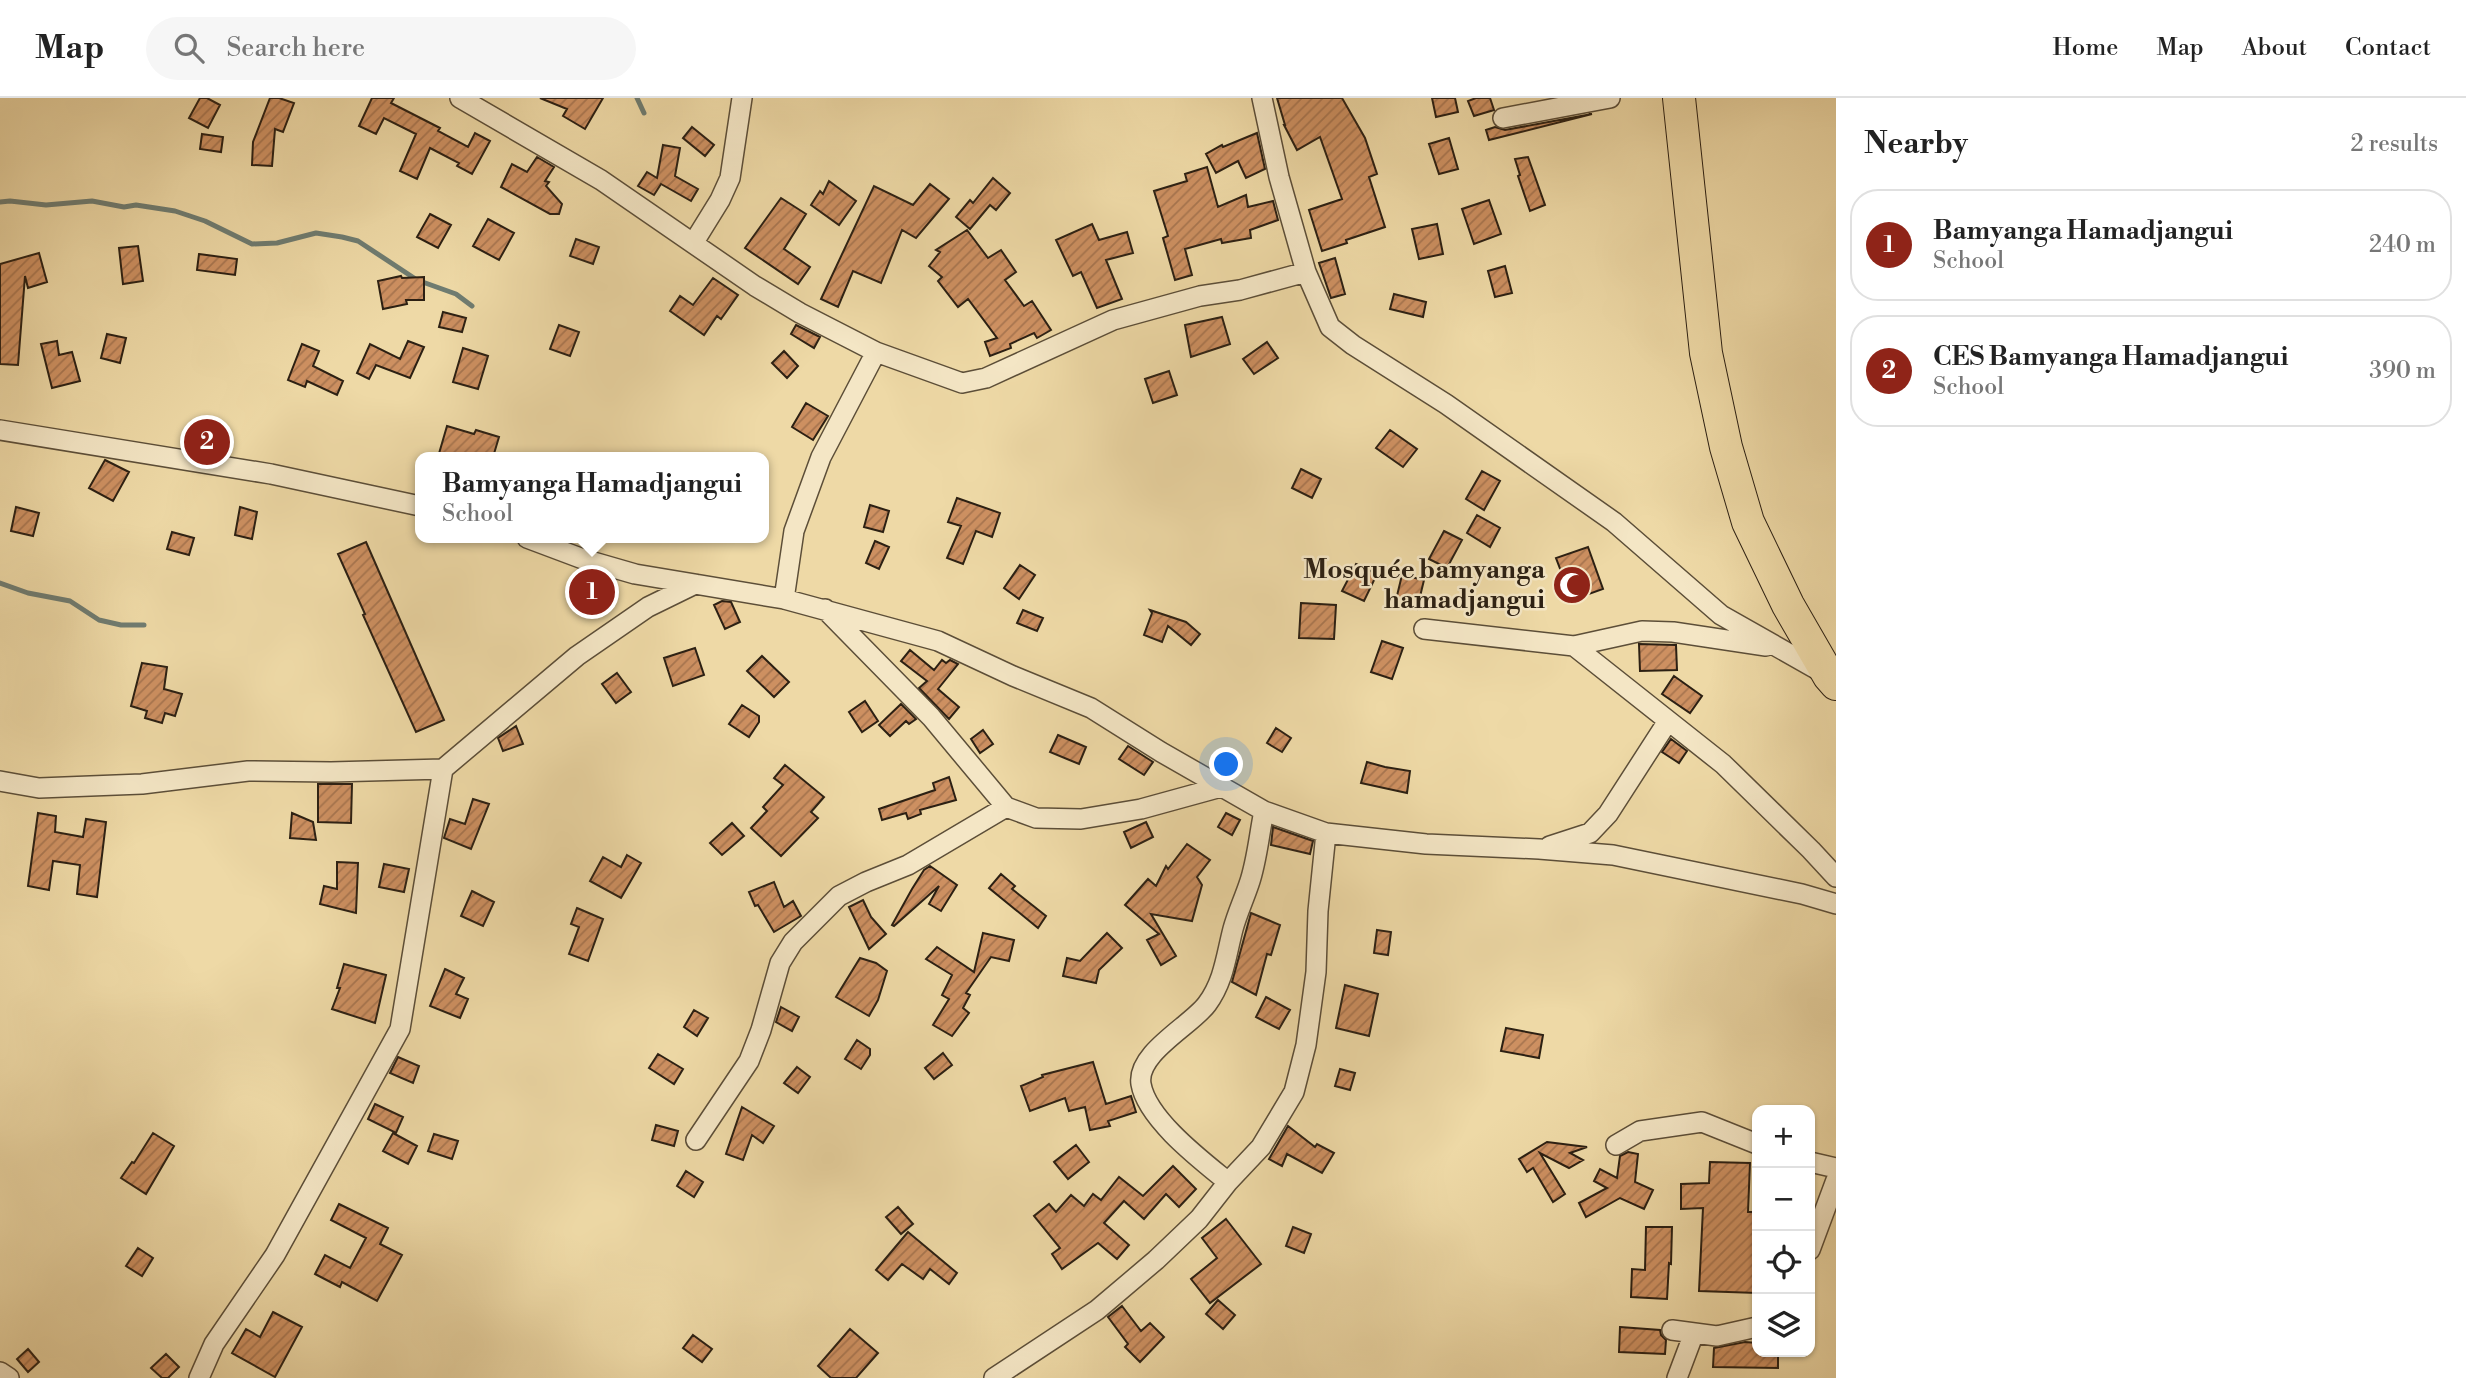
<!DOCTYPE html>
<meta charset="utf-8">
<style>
:root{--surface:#fff;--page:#f6f6f6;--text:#222;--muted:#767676;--line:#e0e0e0;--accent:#8f2418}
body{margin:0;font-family:"Libre Bodoni",serif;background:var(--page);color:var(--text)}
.controls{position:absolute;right:21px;bottom:21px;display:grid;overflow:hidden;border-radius:14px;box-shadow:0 2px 5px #0004}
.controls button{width:63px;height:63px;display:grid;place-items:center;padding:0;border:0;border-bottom:2px solid var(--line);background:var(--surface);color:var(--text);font:35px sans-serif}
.you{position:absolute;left:1227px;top:667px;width:24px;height:24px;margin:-18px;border:5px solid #fff;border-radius:50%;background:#1a73e8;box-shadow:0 0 0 10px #1a73e833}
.badge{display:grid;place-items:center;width:46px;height:46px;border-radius:50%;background:var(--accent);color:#fff;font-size:23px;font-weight:700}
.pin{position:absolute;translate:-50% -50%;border:4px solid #fff;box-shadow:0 2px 7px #0006}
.popup{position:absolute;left:415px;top:354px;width:354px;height:91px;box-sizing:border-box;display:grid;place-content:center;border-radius:14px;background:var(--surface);filter:drop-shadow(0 2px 5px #0005);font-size:23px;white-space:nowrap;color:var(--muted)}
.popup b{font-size:26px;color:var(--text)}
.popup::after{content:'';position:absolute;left:50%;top:100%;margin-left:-14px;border:14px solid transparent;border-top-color:var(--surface)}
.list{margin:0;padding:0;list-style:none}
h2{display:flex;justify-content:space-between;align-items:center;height:91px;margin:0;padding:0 28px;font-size:30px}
h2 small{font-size:23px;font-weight:400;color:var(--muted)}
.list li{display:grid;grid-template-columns:46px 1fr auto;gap:21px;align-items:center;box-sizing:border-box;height:112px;margin:0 14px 14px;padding:0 14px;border:2px solid var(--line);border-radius:28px}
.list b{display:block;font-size:26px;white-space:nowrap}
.list p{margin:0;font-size:23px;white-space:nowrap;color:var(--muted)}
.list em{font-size:23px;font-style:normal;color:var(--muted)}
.icon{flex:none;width:38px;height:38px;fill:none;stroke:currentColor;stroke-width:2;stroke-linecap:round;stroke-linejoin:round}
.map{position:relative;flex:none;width:1836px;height:1280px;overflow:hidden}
header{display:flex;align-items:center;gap:42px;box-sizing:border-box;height:98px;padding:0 35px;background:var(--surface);border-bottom:2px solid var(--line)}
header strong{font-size:33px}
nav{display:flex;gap:38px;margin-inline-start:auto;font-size:24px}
.search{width:490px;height:63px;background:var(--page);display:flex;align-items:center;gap:18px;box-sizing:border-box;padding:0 24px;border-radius:38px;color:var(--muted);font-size:26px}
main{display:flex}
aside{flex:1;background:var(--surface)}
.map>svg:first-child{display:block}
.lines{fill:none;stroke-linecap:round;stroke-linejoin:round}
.stream{stroke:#6f7c71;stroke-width:5}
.building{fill:url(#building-hatch);stroke:#2c2013;stroke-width:2}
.minor-casing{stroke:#5c4e38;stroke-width:22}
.trunk-casing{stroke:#2c2013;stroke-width:34}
.minor{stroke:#f4e6c5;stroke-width:19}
.trunk{stroke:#eed9a6;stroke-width:32}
.labels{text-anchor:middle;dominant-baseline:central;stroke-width:5;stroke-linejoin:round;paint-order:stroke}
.poi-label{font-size:26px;font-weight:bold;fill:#2c2013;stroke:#f4e6c5;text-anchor:end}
</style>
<header>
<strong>Map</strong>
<div class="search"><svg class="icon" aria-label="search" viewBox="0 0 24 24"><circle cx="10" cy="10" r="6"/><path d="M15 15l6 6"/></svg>Search here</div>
<nav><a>Home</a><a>Map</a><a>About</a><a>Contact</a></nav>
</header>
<main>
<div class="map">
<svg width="1836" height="1280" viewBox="0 0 1836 1280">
<defs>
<pattern id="building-hatch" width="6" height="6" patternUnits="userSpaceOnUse" patternTransform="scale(1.75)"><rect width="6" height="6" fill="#cd9061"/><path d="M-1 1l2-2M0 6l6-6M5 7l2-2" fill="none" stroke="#a7754f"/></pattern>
</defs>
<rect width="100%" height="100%" fill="#eed9a6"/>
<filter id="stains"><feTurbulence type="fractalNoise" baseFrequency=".00286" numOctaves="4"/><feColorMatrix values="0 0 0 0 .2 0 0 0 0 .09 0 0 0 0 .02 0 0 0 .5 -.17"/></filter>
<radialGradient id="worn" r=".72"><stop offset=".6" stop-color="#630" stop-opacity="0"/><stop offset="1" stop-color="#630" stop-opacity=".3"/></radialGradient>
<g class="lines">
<path class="stream" d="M637,0L644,15
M0,104L10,103L46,107L92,103L124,109L136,107L175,113L205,123L252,146L277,145L316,135L342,139L358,143L417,182L456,196L472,208
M0,485L28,495L70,503L99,522L121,527H144"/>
</g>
<path class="building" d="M200,0H207L220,7L208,30L189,20Z
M270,0H279L294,5L283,34L275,31L272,68L252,67L253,44Z
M372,0H394L391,5L440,30L438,33L468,49L475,35L490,43L472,76L457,68L459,65L430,50L417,81L400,73L416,36L384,20L376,36L359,28Z
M540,0H603L585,31L563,18L567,11Z
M1277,0H1342L1365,40L1377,76L1369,79L1385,129L1346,142L1347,145L1322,153L1309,112L1342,101L1320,39L1297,52L1284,27H1285Z
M1432,0H1455L1458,14L1436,19Z
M1476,0H1490L1494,12L1474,18L1468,3Z
M1592,16L1489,42L1486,32L1495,29L1505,32Z
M692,29L714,47L705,58L683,40Z
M1257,35L1265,71L1246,80L1238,63L1216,75L1206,56L1222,47L1223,49Z
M202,36L223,39L221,54L200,51Z
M1449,40L1458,71L1439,76L1429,46Z
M663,47L680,50L675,78L698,91L691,103L661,86L654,97L638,88L647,74L657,80Z
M537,59L554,69L545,83L549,84L546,88L562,106L559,116H550L501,89L512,66L527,74Z
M1528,59L1545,107L1530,113L1518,78L1520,77L1515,61Z
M1207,69L1218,109L1246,97L1248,109L1273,103L1278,122L1250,132L1251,140L1222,145L1221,141L1185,151L1192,177L1175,182L1163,140L1168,138L1154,93L1187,83L1185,76Z
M993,80L1010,95L996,112L990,107L970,131L956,119L970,102L973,105Z
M829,83L856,103L839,127L811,107L820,93L823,96Z
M930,86L949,101L916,140L902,132L881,185L853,173L838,209L821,201L874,88L913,107Z
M781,100L806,116L784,151L810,169L798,186L745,150Z
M1489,102L1501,136L1474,146L1462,111Z
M430,116L451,127L438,150L417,139Z
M488,121L514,135L499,162L473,148Z
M1092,126L1099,142L1127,134L1133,155L1106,162L1122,201L1097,210L1081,174L1073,178L1056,142Z
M1437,126L1443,156L1419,161L1412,131Z
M967,132L988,160L1001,152L1016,174L1005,182L1024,208L1032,203L1051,232L1037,240L1034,235L1010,246L1011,250L990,258L985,244L997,240L968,201L958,209L938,183L942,179L929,168L940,154L936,152Z
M576,141L599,149L593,166L570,158Z
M138,148L143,183L123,186L119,150Z
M39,155L47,184L28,190L25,178L18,267L0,266V166Z
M199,156L237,161L235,177L197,172Z
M1335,160L1345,196L1331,200L1319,165Z
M1505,168L1512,195L1495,199L1488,173Z
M401,178L402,180L424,179V202H406L407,206L383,211L378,183Z
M713,180L738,197L721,221L717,218L704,237L670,213L680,198L693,207Z
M1394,196L1426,204L1423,219L1390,211Z
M443,214L466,220L462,234L439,229Z
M1222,219L1230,246L1191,259L1185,227Z
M559,227L579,234L570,258L550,251Z
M796,227L820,239L814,250L791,236Z
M107,236L126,240L120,265L101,260Z
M57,243L59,257L72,254L80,283L52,290L41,246Z
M408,243L424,249L410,280L376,267L369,281L357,275L370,246L400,261Z
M1267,244L1278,260L1254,276L1243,261Z
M302,246L319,253L313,268L343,283L337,297L307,283L305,289L288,282Z
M463,250L488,258L478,291L453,284Z
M784,253L798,268L787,280L772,265Z
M1169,273L1177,297L1153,305L1145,281Z
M806,305L828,318L813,342L792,329Z
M447,328L474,336L476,332L499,339L493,359H438Z
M1390,332L1417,351L1403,369L1376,350Z
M105,362L129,374L113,403L89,390Z
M1301,371L1321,381L1312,400L1292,390Z
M1482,373L1500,383L1484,412L1466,401Z
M957,400L1000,415L992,439L976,433L963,466L947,460L961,428L948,424Z
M870,407L889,413L883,434L864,429Z
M16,409L39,415L33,438L11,433Z
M240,409L257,414L252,441L235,437Z
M1477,417L1500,430L1490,449L1467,435Z
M1444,433L1462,442L1447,470L1429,461Z
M172,434L194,440L189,457L167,451Z
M875,443L889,449L879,471L866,465Z
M366,444L444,622L416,634L363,517L365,516L338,456Z
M1588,449L1603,491L1572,502L1556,460Z
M1356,466L1377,476L1364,503L1342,493Z
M1020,467L1035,477L1019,501L1004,490Z
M1402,477L1424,482L1417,511L1395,506Z
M722,503L731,504L740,524L725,531L714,507Z
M1301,505L1336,507L1334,541L1299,540Z
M1023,512L1043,520L1037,533L1017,525Z
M1150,512L1186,524L1200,536L1191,547L1168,528L1162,544L1144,537L1152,515Z
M1382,543L1403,550L1392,581L1371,574Z
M1639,546L1676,547L1677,572L1640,573Z
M695,550L704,577L673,588L664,560Z
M910,552L934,572L942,562L946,565L950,562L958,566L938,591L959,609L949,621L919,590L927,583L901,563Z
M762,558L789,584L774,599L747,573Z
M142,565L167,569L164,591L182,596L175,618L165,615L162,625L145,620L147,613L131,608Z
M617,575L631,594L616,605L602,586Z
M1674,578L1702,598L1690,615L1662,596Z
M865,603L878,623L862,634L849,614Z
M901,606L916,621L909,626L906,623L890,638L879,627Z
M742,607L759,618V624L749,639L729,626Z
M516,628L523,646L503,653L498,640Z
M1276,630L1291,640L1282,654L1267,645Z
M983,632L993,646L980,655L971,641Z
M1058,637L1086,649L1079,666L1050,654Z
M1671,641L1687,653L1679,665L1662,654Z
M1128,648L1153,664L1144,677L1119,661Z
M1367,664L1385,669L1410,673L1407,695L1361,685Z
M785,667L824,699L811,714L818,720L781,758L751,730L767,713L763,709L783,687L774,680Z
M949,679L956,702L920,712L921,716L908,721L906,715L882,722L879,711L935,692L933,685Z
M318,686H352L351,725L318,724Z
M473,701L489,706L471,751L444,740L450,721L465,726Z
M38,715L56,718L55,734L83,739L86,721L106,724L97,799L77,796L80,767L53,763L49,792L28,788Z
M292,715L313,724L316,742L290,740Z
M1226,715L1240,722L1232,737L1218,729Z
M1146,724L1153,739L1131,750L1124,734Z
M732,725L744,738L722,757L710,745Z
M1273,729L1313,743L1310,756L1271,747Z
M1187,746L1210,762L1197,779L1202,787L1192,823L1151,816L1176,858L1161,867L1147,842L1159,836L1125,807L1148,781L1156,788L1166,768L1168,771Z
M627,757L641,765L621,800L590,783L603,759L621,769Z
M337,764L358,765L356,815L320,806L324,788L337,791Z
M384,766L409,771L404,794L379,789Z
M930,768L957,787L941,813L929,806L939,788L894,828L892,827L912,791L924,772Z
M1001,776L1015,788L1012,791L1046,818L1038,830L989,790Z
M774,784L784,809L793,803L801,818L774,834L758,807L755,808L749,794Z
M472,793L494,804L483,828L461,818Z
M863,802L871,819L886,836L869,851L849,809Z
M577,810L603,821L588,863L569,856L579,829L571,826Z
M1251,815L1280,827L1271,857L1267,856L1256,897L1232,884Z
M1377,832L1391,834L1388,857L1374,855Z
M983,835L1014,842L1009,863L991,859L966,895L970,897L963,910L969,915L952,938L933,927L949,901L942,897L952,877L926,861L937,849L974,874Z
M1107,835L1122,850L1099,872L1096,885L1063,878L1067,860L1080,863Z
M860,860L876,865L887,873L878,902L869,918L836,899Z
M344,866L386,877L375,925L332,911L340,890H337Z
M445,871L464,880L456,896L468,901L460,920L430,908Z
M1345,887L1378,896L1369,938L1336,930Z
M1266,899L1290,912L1279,931L1256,919Z
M781,909L799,919L792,933L776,924Z
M694,912L708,920L697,938L684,929Z
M1506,930L1543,937L1539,960L1501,953Z
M857,942L870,951V957L861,971L845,961Z
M943,955L952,967L934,981L925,970Z
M658,956L683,971L674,986L649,970Z
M398,959L419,968L413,985L390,975Z
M1093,964L1106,1006L1131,998L1136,1014L1108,1023L1110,1028L1090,1032L1085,1009L1069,1013L1065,1000L1030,1013L1021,988L1043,979L1042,977Z
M797,969L810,979L798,995L784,985Z
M1340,971L1355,975L1350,992L1335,988Z
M375,1006L403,1019L396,1035L368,1021Z
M742,1009L774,1028L763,1045L752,1037L743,1062L726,1056Z
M656,1027L678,1033L674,1048L652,1042Z
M1288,1028L1315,1049L1317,1046L1334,1055L1322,1075L1287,1056L1282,1068L1269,1061Z
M153,1035L174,1048L146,1096L121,1080L132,1064L134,1065Z
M393,1035L417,1048L408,1066L383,1053Z
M434,1036L458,1043L452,1061L428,1053Z
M1547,1044L1587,1049L1570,1055L1583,1062L1569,1070L1540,1055L1565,1096L1553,1104L1533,1070L1527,1074L1519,1061Z
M1076,1047L1089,1064L1068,1081L1054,1064Z
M1628,1054L1638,1056L1635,1084L1653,1092L1644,1111L1620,1100L1586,1119L1579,1105L1607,1090L1594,1083L1600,1071L1617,1080L1620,1058Z
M1710,1064L1750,1065L1748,1114H1757V1195L1699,1193L1703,1110L1681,1111V1086L1709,1085Z
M1173,1068L1196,1091L1179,1109L1166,1096L1144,1121L1124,1103L1104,1125L1129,1147L1117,1161L1098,1145L1062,1171L1052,1156L1060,1150L1034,1118L1049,1106L1056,1114L1071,1097L1084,1108L1093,1096L1101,1102L1119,1079L1143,1098Z
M686,1073L703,1084L694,1099L677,1088Z
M339,1106L388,1130L380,1146L402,1157L377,1203L342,1184L340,1189L315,1176L325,1157L350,1170L366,1140L331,1122Z
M898,1109L913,1126L901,1136L886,1119Z
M1226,1121L1261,1166L1210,1205L1191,1181L1217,1160L1202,1140Z
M1293,1129L1311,1136L1304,1155L1286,1148Z
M1646,1129H1672L1671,1166L1669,1165L1667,1201L1631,1199L1632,1171L1645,1172Z
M908,1134L957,1175L949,1186L930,1171L923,1181L902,1166L888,1182L876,1172Z
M138,1150L153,1160L142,1178L126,1168Z
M1218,1202L1235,1217L1223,1231L1206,1216Z
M1122,1208L1141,1233L1150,1225L1164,1239L1140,1264L1125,1249L1128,1246L1108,1219Z
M273,1214L302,1229L275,1279L232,1255L246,1231L260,1239Z
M1620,1229L1660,1232L1661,1237L1666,1242L1665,1256L1619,1254Z
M850,1231L878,1255L856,1280H831L818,1268Z
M693,1237L712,1251L702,1264L683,1250Z
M1745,1244L1757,1245V1254H1778V1270L1713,1269L1714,1250Z
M28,1251L39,1264L28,1274L17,1261Z
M166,1256L179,1269L168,1280H162L151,1270Z"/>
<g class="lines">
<defs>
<path id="minor" d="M460,0L601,82L755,188L800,215L876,254L962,285L986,280L1113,222L1200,198L1240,192L1306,174
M1262,0L1279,79L1306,174L1330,229L1353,247L1446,306L1614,424L1721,517L1825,576
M1503,20L1610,0
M694,144L720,102L730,80L742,0
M0,332L271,376L420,408
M527,440L583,461L635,476L784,501L938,543L1013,578L1091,610L1161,654L1264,713L1326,735L1426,746L1539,751L1613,757L1802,796L1836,806
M784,501L794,433L821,359L876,254
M825,511L931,619L1006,709L1036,720L1081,721L1141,711L1221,689
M1424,531L1574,548L1642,533L1673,534L1766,548
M1574,548L1723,666L1811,752L1836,779
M0,683L39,690L142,686L248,673L331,674L443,671
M1550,748L1590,735L1608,716L1668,623
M696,1042L749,963L761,932L780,865L793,844L839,798L866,784L908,767L1006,709
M1616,1047L1640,1033L1702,1024L1757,1046
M1810,1064L1836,1070
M1228,1084C1201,1062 1147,1021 1141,986C1136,955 1192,927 1207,906C1224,883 1226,858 1233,831C1237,816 1244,801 1249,786C1257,763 1259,737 1264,713
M1810,1152L1836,1082
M1672,1232L1717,1238L1757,1229
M0,1274L9,1280
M199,1280L214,1246L275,1157L400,931L443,671L577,558L648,509L695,486
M994,1280L1097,1212L1156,1162L1199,1121L1228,1084L1261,1049L1294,994L1306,947L1316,874L1318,813L1326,735
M1677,1280L1694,1235"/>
<path id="trunk" d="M1679,0L1706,255L1726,349L1748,424L1788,507L1829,578L1836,586"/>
</defs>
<use href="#minor" class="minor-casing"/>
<use href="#trunk" class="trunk-casing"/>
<use href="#minor" class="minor"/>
<use href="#trunk" class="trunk"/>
</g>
<defs>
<symbol id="mosque-disc" viewBox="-11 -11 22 22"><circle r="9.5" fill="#8f2418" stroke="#f4e6c5"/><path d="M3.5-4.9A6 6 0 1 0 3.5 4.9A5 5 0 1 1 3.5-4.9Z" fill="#fff"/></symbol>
</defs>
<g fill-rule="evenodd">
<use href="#mosque-disc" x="1550" y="465" width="44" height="44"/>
</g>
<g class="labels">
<g class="poi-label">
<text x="1545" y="472">Mosquée bamyanga<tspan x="1545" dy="30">hamadjangui</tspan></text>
</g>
</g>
<rect width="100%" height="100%" filter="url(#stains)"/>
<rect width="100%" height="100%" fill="url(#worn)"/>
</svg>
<div class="controls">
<button>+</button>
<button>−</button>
<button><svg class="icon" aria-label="locate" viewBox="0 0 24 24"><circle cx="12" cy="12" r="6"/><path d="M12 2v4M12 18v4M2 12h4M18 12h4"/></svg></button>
<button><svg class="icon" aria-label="layers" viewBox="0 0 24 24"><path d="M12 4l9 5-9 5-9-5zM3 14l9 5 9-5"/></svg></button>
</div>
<div class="you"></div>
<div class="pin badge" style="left:592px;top:494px">1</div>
<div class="popup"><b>Bamyanga Hamadjangui</b>School</div>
<div class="pin badge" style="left:207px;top:344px">2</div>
</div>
<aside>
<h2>Nearby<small>2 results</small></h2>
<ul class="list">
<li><span class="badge">1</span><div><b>Bamyanga Hamadjangui</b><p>School</p></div><em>240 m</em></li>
<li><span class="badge">2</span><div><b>CES Bamyanga Hamadjangui</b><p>School</p></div><em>390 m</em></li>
</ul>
</aside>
</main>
